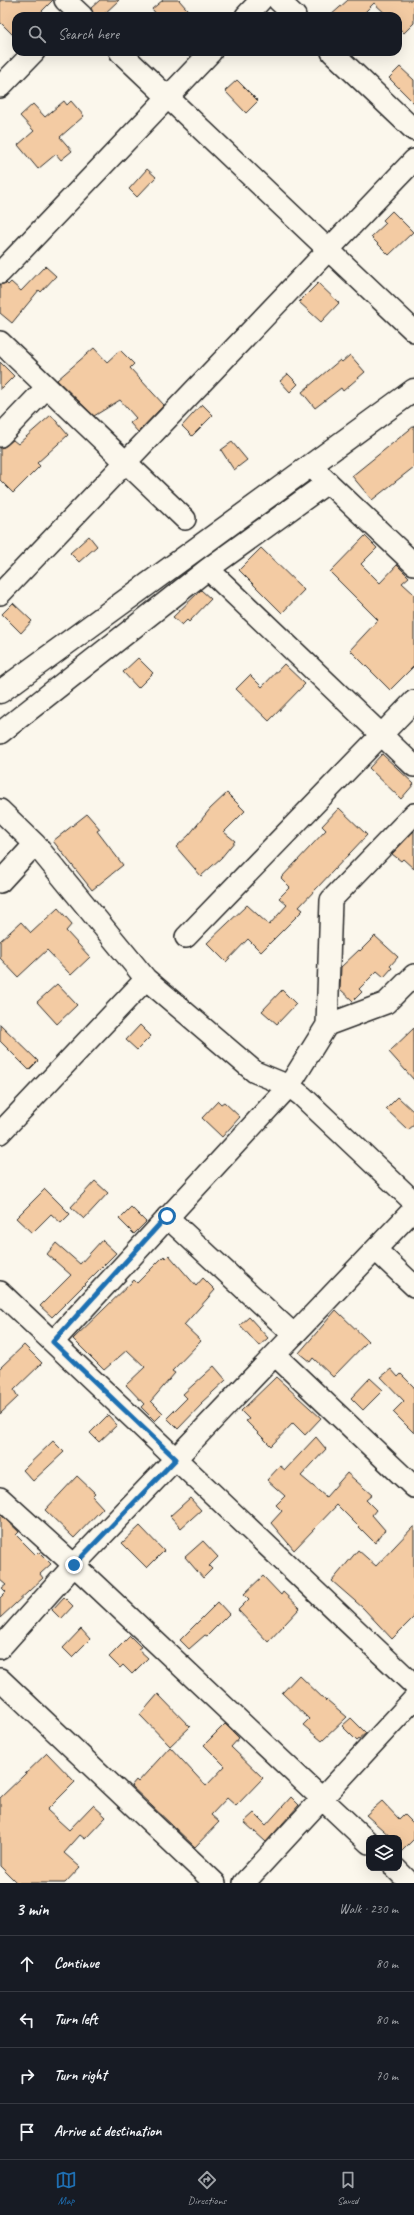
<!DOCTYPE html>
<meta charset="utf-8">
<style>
:root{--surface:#171b24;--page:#242831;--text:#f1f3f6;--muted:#9ea1a6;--line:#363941;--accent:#1f6fb2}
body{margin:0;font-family:Caveat,sans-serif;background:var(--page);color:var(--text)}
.controls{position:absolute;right:12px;bottom:12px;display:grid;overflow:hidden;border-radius:8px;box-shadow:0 4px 16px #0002}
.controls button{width:36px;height:36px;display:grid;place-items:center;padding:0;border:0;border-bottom:1px solid var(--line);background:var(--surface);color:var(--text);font:20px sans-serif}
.stop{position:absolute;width:12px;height:12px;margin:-9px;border:3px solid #1f6fb2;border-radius:50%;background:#fff}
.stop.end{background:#1f6fb2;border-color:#fff;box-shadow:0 1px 4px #0008}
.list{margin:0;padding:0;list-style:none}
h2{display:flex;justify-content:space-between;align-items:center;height:52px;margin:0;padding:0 16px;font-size:17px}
h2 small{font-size:13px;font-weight:400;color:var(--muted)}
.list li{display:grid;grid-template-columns:26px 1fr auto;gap:12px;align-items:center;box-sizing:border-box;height:56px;padding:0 16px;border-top:1px solid var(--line)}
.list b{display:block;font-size:15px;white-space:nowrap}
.list em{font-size:13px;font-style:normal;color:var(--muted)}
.icon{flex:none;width:22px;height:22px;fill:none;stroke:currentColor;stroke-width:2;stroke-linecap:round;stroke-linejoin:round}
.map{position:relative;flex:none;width:414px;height:1883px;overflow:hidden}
.search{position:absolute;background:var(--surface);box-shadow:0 4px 16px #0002;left:12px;right:12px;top:12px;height:44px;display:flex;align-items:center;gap:10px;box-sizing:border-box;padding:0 14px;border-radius:12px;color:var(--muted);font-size:15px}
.sheet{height:276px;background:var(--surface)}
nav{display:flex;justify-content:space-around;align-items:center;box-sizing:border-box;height:56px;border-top:1px solid var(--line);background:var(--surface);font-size:11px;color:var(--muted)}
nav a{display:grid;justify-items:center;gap:2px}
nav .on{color:var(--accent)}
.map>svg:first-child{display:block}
.building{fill:#f3cba3;stroke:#2b2b2b}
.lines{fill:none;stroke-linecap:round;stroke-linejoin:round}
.minor-casing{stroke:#2b2b2b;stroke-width:24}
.major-casing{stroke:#2b2b2b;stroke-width:25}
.minor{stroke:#fbf7ec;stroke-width:21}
.major{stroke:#fbf7ec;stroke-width:22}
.route{stroke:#1f6fb2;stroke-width:5}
</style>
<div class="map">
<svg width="414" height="1883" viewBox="0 0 414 1883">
<rect width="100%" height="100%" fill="#fbf7ec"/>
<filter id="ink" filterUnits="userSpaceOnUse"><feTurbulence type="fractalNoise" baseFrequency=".025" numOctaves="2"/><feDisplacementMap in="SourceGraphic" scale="8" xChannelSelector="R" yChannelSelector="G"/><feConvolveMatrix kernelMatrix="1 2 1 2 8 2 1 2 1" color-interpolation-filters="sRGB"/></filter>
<g filter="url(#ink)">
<path class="building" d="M0,0H53L37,16H16V38L0,22Z
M100,0H119L102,16H94L91,8Z
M163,0H179L193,16H158L152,9Z
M348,0H414V23L404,33L398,27V16H388L374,3L361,16H330Z
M400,67L414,80V103L389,78Z
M237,80L258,101L246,113L225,91Z
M64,101L67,105L71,101L84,116L60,137L72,151L61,160L56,154L38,169L18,145L34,131L20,116L33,104L45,117Z
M147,169L156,177L137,197L129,189Z
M392,211L413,232L389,255L371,237L386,223L383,220Z
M45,266L56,276L41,292L39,290L12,323L0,313V285L6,283L8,285L11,282L21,291Z
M318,283L339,303L321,322L299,302Z
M94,348L107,362L120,350L134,364L130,368L164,405L138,432L130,423L136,418L120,400L94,416L57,380Z
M350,355L365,372L343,391L341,388L315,408L302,392L340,360L342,362Z
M0,362L14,376L0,390Z
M288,374L298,384L290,392L280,381Z
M202,404L213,415L192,436L182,426Z
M51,415L68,435L37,463L40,466L13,493L0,480V448L4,447L13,440L18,444Z
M414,426V467L372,500L352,476Z
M232,442L247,460L234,470L221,450Z
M89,536L97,546L79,562L70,553Z
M365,536L377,548L361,564L380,583L397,565L409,577L402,583L414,594V666L390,690L350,650L378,620L330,572Z
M261,548L304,590L282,613L239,570Z
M201,590L211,599L189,622L187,620L182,625L173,617Z
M13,603L32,621L21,633L2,614Z
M138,658L153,673L138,688L123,672Z
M284,664L305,684L269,721L236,689L250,675L262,687Z
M382,754L414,784L401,799L369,768Z
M227,793L245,811L224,832L235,841L221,858L201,876L176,847L189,835L210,809Z
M339,808L367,835L299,907L303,910L261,952L248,939L226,962L207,943L247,905L269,925L287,905L279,898L290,887L281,878L326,830L322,826Z
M87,814L100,829L97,831L123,865L92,890L53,841Z
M414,831V869L403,859L401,861L392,854Z
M58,908L72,924L66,931L90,957L71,975L47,950L18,977L0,958V941L21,922L31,933Z
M375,936L398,957L390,966L392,968L384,977L377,971L359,989L362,992L353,1001L340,989L341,967L359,950L360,951Z
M57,984L77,1005L57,1024L37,1002Z
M282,990L296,1004L277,1024L262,1011Z
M0,1024L38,1061L29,1070L0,1041Z
M140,1025L151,1036L137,1050L126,1040Z
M414,1028V1080L389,1052Z
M398,1097L414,1112V1125L408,1130L386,1109Z
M218,1101L221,1104L224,1102L240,1117L222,1137L202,1118Z
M95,1181L108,1193L84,1219L71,1207Z
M45,1189L70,1214L61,1223L51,1214L32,1233L16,1218Z
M131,1207L146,1222L134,1234L119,1219Z
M102,1240L116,1253L52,1317L40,1306L71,1275L47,1254L56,1243L80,1264Z
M169,1255L196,1286L203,1278L215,1290L184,1325L201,1341L172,1371L175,1373L151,1401L163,1413L155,1421L141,1407L144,1404L126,1385L145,1367L127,1350L104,1370L73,1339L134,1280L137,1283L164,1256L166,1258Z
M336,1310L368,1341L333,1377L313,1358L310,1362L299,1353Z
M249,1317L268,1338L259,1346L240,1325Z
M24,1345L42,1363L14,1390L18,1397L0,1414V1368Z
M214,1366L226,1380L201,1403L202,1404L178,1429L167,1418L187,1398L183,1394Z
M391,1369L398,1377L401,1374L414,1387V1433L393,1412L404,1401L381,1377Z
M276,1377L321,1418L305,1435L293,1423L271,1446L246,1421L249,1419L241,1411Z
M370,1378L383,1390L363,1410L351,1398Z
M108,1415L117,1425L99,1442L90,1433Z
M316,1437L326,1449L301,1476L326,1497L347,1473L372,1495L366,1500L376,1510L372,1515L385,1530L375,1543L337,1505L294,1550L271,1523L282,1511L276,1505L285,1496L267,1480L280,1466L285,1470Z
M53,1441L64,1452L33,1481L23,1470Z
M77,1476L95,1493L92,1496L103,1508L74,1538L45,1510Z
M190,1498L201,1510L181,1528L170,1516Z
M0,1514L19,1532L16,1535L36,1555L39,1552L51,1564L40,1574L43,1578L0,1618V1598L6,1592L2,1588L6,1585L0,1580Z
M140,1526L164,1551L147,1568L122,1543Z
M414,1526V1617L392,1639L363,1608L332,1581L358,1550L376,1566Z
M203,1541L218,1557L209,1566L212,1569L203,1578L185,1557Z
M263,1576L281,1595L283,1592L300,1608L268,1642L238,1610L249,1599L244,1594Z
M64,1597L73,1606L61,1619L52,1610Z
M218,1602L229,1614L207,1636L205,1635L189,1649L180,1640Z
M81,1629L90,1639L72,1657L63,1648Z
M130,1636L141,1647L138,1649L148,1658L132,1674L123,1665L120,1668L109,1657Z
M299,1675L326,1701L327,1700L347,1717L322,1741L303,1725L309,1719L282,1693Z
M158,1694L190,1727L170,1746L140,1715Z
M351,1718L366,1733L357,1741L342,1726Z
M225,1724L239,1738L231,1747L263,1778L236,1806L227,1798L211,1815L219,1822L195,1847L131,1786L136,1780L138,1782L170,1747L206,1786L225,1766L204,1745Z
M47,1753L75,1782L47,1810L69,1830L93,1805L106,1817L85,1839L80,1835L64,1853L80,1867L65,1883H17L0,1866V1798Z
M291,1797L299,1805L266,1842L244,1822L254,1813L266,1825Z
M382,1801L399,1819L404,1814L414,1824V1839L399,1854V1838H392L366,1815Z"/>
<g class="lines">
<defs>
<path id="minor" d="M65,0L82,16
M278,0L295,16
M246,16L261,0
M120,52L414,331
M332,52L414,130
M0,87L34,52
M0,273L211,52
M0,342L185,519
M0,436L47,387
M317,472L414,564
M208,569L414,766
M0,594L414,160
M0,733L208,569L328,482
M0,810L35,844L146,979L255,1072L289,1086L302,1096L414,1202
M0,882L35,844
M186,937L414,701
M327,1025L386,1003L414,975
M0,1133L146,979
M167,1217L294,1335
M376,1250L414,1286
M0,1292L414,1685
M53,1342L289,1086L327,1025L331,900L414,814
M275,1355L414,1487
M0,1498L74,1565L369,1843
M0,1648L74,1565L414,1209
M0,1679L215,1883
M395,1868L410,1883
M244,1883L414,1699"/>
<path id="major" d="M0,692L414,390"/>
</defs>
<use href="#minor" class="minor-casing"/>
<use href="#major" class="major-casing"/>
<use href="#minor" class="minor"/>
<use href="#major" class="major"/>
</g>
</g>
<g class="lines" filter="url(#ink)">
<path class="route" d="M74,1565L176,1459L53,1342L167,1216"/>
</g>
</svg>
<div class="controls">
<button><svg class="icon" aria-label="layers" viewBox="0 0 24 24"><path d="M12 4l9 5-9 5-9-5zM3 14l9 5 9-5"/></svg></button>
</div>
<div class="stop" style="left:167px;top:1216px"></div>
<div class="stop end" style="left:74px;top:1565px"></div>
<div class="search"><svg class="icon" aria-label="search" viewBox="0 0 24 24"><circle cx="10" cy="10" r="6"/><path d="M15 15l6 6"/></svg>Search here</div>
</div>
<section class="sheet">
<h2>3 min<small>Walk · 230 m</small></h2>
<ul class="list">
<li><svg class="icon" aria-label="ahead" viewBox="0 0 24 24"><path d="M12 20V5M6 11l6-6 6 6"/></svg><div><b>Continue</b></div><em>80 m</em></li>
<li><svg class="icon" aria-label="left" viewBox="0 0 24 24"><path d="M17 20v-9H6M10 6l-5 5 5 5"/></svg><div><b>Turn left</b></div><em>80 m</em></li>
<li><svg class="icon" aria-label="right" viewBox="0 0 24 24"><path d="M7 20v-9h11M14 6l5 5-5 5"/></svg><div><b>Turn right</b></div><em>70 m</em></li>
<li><svg class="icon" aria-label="arrive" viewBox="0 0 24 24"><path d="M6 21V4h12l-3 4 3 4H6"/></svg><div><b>Arrive at destination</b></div></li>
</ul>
</section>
<nav>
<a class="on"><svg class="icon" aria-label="map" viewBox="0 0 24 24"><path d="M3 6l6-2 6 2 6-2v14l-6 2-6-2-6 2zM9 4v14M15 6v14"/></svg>Map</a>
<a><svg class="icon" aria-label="directions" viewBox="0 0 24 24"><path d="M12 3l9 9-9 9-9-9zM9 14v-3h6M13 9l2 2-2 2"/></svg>Directions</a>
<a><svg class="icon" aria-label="saved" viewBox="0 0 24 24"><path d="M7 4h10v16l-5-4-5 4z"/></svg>Saved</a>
</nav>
